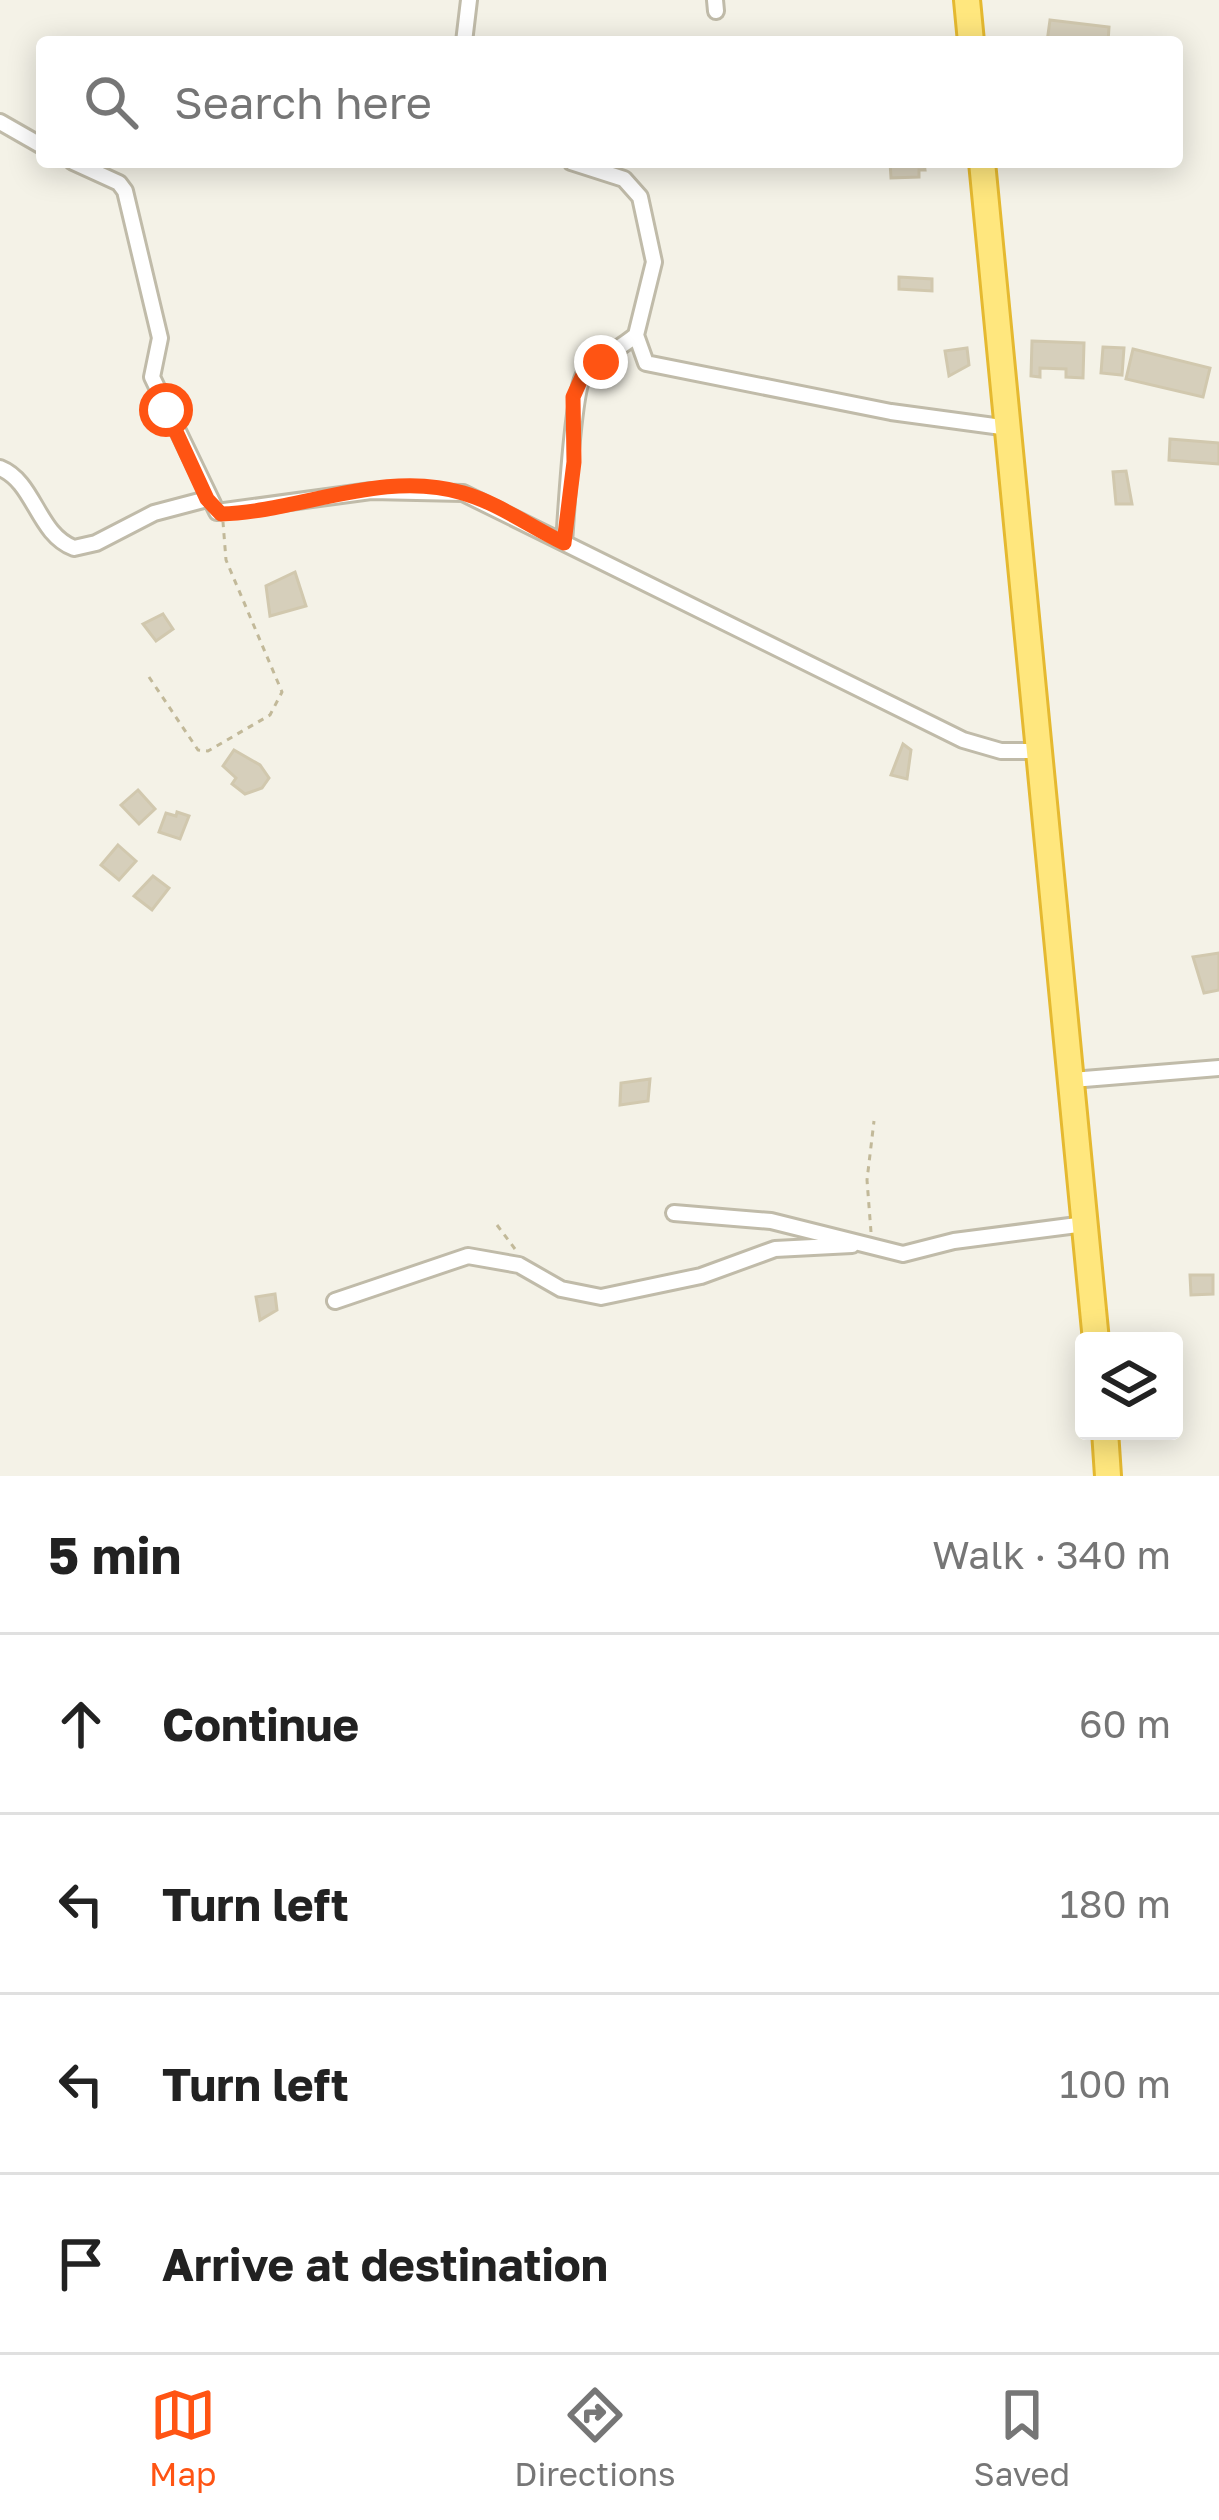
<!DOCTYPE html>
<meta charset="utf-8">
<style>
:root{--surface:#fff;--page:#f6f6f6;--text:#222;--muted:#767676;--line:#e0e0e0;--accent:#ff5413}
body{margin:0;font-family:"Golos Text",sans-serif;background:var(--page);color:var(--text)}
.controls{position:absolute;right:36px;bottom:36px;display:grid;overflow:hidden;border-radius:12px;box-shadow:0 6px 30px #0003}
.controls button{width:108px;height:108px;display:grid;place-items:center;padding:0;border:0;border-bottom:3px solid var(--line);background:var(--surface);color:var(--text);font:60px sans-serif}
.stop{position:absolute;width:36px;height:36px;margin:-27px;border:9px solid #ff5413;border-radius:50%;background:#fff}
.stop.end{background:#ff5413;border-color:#fff;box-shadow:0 3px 12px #0008}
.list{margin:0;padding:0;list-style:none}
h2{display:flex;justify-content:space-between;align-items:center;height:156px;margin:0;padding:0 48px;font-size:51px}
h2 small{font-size:39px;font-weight:400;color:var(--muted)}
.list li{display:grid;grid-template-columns:78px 1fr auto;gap:36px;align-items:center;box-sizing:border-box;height:180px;padding:0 48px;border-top:3px solid var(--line)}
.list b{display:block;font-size:45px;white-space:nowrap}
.list em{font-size:39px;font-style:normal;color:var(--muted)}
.icon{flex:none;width:66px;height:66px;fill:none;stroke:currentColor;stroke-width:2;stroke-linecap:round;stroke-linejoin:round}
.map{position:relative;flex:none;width:1219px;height:1476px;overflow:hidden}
.search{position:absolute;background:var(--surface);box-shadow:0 6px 30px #0003;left:36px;right:36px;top:36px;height:132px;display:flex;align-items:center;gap:30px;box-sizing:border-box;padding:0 42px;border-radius:12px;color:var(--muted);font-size:45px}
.sheet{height:876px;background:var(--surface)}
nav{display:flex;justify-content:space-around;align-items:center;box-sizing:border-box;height:168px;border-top:3px solid var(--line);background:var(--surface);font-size:33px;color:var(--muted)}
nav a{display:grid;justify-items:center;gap:6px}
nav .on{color:var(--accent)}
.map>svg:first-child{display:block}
.building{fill:#d6cfbb;stroke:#d1c8ae;stroke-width:3}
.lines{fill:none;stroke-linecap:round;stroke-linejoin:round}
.minor-casing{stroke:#c0bba9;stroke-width:20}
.trunk-casing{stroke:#e5b930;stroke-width:30}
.path{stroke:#c2b999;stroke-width:3;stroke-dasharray:6 6;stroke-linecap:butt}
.minor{stroke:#fff;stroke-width:14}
.trunk{stroke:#ffe77e;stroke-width:24}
.route{stroke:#ff5413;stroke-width:15}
</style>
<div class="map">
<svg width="1219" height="1476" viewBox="0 0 1219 1476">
<rect width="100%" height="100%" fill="#f4f2e7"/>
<path class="building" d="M1050,20L1109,27L1108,42H1047Z
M890,162H924L925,170H919V177L891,178Z
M899,277L932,279V291L899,289Z
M1032,341L1084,343L1083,378L1066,377V369L1040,368V377L1031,376Z
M1103,347L1124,348L1122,375L1101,373Z
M967,348L969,365L949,376L945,351Z
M1133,349L1210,368L1203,397L1126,379Z
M1170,439L1219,443V464L1169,460Z
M1126,471L1132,504H1116L1113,472Z
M295,572L306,606L270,616L266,586Z
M163,614L173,629L156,641L143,624Z
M903,744L911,750L907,779L891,775Z
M234,750L260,765L269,778L262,788L245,794L232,784L236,778L223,766Z
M138,790L155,809L139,824L121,805Z
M177,812L189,816L180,839L159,832L166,813L176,816Z
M118,845L136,861L119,880L101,865Z
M153,876L169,888L152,910L134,896Z
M1219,953V990L1204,993L1193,957Z
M650,1079L648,1101L620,1105L621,1083Z
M1190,1275H1213V1294L1191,1295Z
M275,1294L277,1310L260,1320L256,1297Z"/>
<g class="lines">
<defs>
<path id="minor" d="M715,0L716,11
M464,42L469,0
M0,122L42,146
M73,162L119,183L125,191L160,338L152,377L217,512L371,491L463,493L963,740L1001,751H1040
M571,162L624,179L640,197L654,262L636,335L646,363L891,412L1009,428
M0,468C35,482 37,534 74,548L96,543L154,513L207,499
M564,543C566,516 573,389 584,375C596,359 620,349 636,335
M1072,1080L1219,1068
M674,1213L771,1221L903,1254L954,1241L1085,1224
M335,1301L468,1256L519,1265L561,1289L601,1297L701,1276L775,1249L852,1245"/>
<path id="trunk" d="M967,0L971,42
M982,162L1096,1341
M1105,1431L1108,1476"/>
</defs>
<use href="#minor" class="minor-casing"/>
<use href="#trunk" class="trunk-casing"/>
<path class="path" d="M149,677L198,750L208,751L270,715L282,692L226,560L223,522
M497,1225L515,1249
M871,1232L867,1180L874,1121"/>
<use href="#minor" class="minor"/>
<use href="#trunk" class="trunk"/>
</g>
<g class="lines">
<path class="route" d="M166,410L207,499L221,514C299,512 383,469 463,493C498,503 531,527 564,543L574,462L573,397L582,377L601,362"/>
</g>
</svg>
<div class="controls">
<button><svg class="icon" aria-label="layers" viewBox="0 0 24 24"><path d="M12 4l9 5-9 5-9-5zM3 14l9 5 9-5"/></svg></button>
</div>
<div class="stop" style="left:166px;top:410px"></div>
<div class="stop end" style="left:601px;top:362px"></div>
<div class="search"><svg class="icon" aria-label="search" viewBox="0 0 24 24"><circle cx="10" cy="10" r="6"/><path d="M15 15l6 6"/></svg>Search here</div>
</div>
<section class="sheet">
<h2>5 min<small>Walk · 340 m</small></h2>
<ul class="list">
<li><svg class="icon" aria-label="ahead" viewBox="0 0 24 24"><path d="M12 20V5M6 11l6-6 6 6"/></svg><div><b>Continue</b></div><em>60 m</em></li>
<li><svg class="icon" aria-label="left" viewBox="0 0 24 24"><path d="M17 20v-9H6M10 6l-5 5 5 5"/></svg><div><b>Turn left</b></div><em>180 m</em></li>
<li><svg class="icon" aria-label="left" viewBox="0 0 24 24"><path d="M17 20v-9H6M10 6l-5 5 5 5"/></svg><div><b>Turn left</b></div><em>100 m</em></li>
<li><svg class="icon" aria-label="arrive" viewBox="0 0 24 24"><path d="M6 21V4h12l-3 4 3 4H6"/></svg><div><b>Arrive at destination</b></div></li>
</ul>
</section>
<nav>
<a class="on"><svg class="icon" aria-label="map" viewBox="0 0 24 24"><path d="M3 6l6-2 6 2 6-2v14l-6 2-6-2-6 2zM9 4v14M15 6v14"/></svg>Map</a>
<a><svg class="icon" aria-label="directions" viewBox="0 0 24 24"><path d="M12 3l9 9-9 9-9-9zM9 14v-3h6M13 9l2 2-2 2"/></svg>Directions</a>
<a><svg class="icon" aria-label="saved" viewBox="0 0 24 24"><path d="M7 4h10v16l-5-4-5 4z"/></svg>Saved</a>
</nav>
